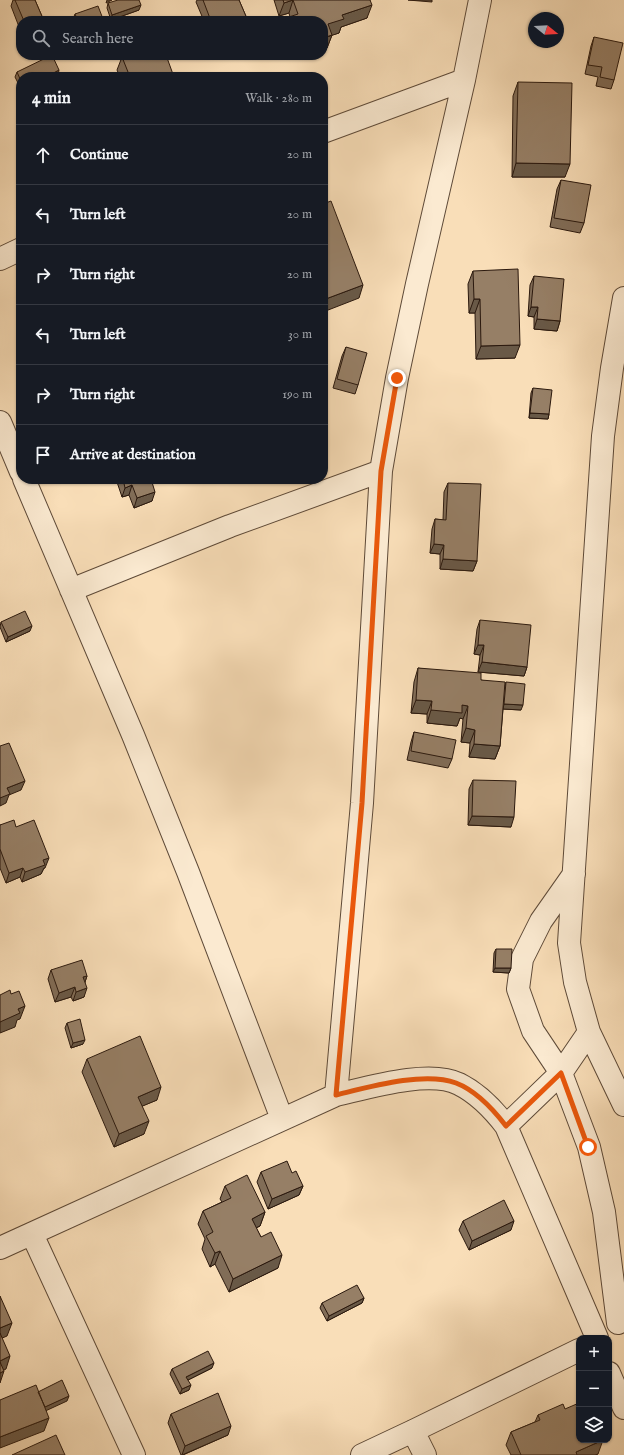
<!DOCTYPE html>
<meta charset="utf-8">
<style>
:root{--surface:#171b24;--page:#20242c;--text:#f1f3f6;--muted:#9ea1a6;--line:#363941}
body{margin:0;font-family:"IM FELL English",serif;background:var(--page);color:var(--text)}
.controls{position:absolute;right:12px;bottom:12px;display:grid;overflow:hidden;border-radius:8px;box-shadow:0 1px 3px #0004}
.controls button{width:36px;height:36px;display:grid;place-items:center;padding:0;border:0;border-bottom:1px solid var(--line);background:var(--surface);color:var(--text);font:20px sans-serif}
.compass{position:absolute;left:528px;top:12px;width:36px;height:36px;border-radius:50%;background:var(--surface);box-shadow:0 1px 3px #0004;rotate:108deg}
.stop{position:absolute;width:12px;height:12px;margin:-9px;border:3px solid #ea580c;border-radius:50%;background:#fff}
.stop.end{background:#ea580c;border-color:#fff;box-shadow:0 1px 4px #0008}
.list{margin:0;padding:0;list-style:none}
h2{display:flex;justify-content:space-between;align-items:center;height:52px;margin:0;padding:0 16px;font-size:17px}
h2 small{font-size:13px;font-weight:400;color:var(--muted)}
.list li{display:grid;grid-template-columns:26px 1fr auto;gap:12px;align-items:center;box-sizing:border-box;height:60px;padding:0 16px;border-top:1px solid var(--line)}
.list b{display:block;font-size:15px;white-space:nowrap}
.list em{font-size:13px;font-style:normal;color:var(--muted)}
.icon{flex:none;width:22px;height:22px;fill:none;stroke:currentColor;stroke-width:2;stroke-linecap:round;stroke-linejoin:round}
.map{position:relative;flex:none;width:624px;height:1455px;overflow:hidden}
.search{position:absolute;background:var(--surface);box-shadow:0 1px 3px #0004;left:16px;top:16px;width:312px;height:44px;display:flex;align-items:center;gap:10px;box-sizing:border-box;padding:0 14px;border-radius:16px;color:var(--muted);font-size:15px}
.panel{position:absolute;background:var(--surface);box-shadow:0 1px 3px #0004;left:16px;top:72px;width:312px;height:412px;border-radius:16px}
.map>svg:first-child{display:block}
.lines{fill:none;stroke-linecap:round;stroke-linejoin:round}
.minor-casing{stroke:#5e4a38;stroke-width:24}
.minor{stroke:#fbead1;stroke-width:22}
.wall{fill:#816d58;stroke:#2b190e}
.shaded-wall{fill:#695947;stroke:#2b190e}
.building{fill:#967f66;stroke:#2b190e}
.route{stroke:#ea580c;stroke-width:5}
</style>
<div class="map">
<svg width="624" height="1455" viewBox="0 0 624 1455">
<rect width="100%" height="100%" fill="#f9deb8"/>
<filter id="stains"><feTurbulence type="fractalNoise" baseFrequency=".005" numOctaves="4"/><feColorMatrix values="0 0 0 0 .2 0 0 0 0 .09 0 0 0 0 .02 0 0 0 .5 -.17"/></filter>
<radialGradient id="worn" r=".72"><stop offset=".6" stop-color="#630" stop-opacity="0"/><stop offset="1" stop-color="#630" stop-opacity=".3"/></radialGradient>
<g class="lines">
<defs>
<path id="minor" d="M323,132L464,80
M0,259L21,249
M624,298L612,368L603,436L569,943L575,982L589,1032L624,1105
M0,422L21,472
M24,479L133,735L188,872L282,1119
M71,590L230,526L381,471
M574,874L541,921L522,959L518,989L533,1031L561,1073L589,1147L604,1212L618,1323
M336,1095L362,803L381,471L397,378L417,284L464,80L480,0
M506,1126L561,1073L589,1032
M32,1234L134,1455
M0,1248L336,1095C367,1088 429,1069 459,1084C479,1094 493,1109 506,1126L597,1338
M609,1373L624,1408
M413,1431L425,1455
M362,1455L413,1431L579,1350"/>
</defs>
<use href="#minor" class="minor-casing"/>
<use href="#minor" class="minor"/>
</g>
<path class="wall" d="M13,0H35L44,21H21V32L11,6Z
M197,0H239L248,21H204L196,2Z
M274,0H370L367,18L341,27L339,33L332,35L327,48L323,50V21H288L289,17H290L289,13L279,16Z
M108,3L139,10L111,20L107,8Z
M75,14L102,21H74L73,19Z
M594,37L614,80L611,89L596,86L598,77L585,74L591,46Z
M293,55H307L294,59Z
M122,57L174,77H120L117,70Z
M17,72L58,75L21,77V89L15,77Z
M518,82L565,177H512L513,96Z
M561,180L584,223L580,233L550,227L557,189Z
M473,271L515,358L476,359L475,313H469L468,284Z
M534,276L560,321L557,331L534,329V317L528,316L530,285Z
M346,347L358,385L355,394L333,388L342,356Z
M533,388L549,414L548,419L529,418L531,393Z
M116,479H151L152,501L134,508L129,495L122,497Z
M448,483L477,561L473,571L440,569V554L430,553L432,529L435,519L443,520L444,492Z
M480,620L527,667L524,676L478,672L480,655L474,654L477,629Z
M1,622L30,631L6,642L0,627Z
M418,668L481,680L505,686L506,682L521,710L503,709L500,746L495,759L469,757L470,743L461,742L463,719L460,718L457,726L427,723V714L411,713L414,682Z
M414,732L452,759L448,768L407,760L411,742Z
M473,780L511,827L468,825L469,789Z
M0,825L16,827L45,868H44L41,874L22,882L20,877L6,883L0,868Z
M496,949L511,968L509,973L493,972L494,953Z
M51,970L87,976L85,982L84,997L73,1001L71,997L55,1002L48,979Z
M67,1023L83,1044L71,1048L65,1028Z
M87,1059L157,1100L142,1106L144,1134L114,1147L82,1072Z
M261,1172L303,1186L299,1195L268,1209L257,1182Z
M225,1186L265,1212L260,1226L256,1228L278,1268L229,1292L215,1264L210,1267L202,1249L205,1239L198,1224L203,1211L222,1202L220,1199Z
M463,1221L511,1230L469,1250L459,1230Z
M364,1298L362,1303L327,1321L320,1308L322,1303Z
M212,1368L188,1380L189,1390L180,1394L170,1374L172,1369Z
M565,1409L598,1454L595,1455H511L506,1445L511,1432L535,1422L538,1415Z
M171,1414L228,1435L183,1455H181L168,1423Z"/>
<path class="shaded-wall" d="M107,0H112L106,3Z
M293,0L289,13L279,16L284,3Z
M408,0H432V2Z
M141,5L139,10L111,20L112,15Z
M372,5L367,18L341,27L339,33L324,38L328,24L342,15Z
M332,35L327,48L323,50V38Z
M296,55H307L294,59Z
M59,70L58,75L54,77H46Z
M516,163L570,164L565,177H512Z
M363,285L359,298L323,312V300Z
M474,299H480L475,313H469Z
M531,307H538L534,317L528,316Z
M537,319L560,321L557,331L534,329Z
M520,345L515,358L476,359L481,346Z
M530,413L549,414L548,419L529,418Z
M132,485L129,495L122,497L125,488Z
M155,492L152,501L134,508L137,498Z
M434,544L444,545L440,554L430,553Z
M443,559L477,561L473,571L440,569Z
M32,626L30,631L6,642L8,637Z
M478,645H484L480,655L474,654Z
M482,662L527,667L524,676L478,672Z
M416,700L432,701L427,714L411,713Z
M504,704L523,705L521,710L503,709Z
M462,705L468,706L463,719L460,718L457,726L427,723L431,710Z
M466,728L475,730L470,743L461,742Z
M474,744L500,746L495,759L469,757Z
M25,781L21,790L9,795L6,803L0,806V798L7,788Z
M472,816L514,817L511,827L468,825Z
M49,858L45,868H44L41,874L22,882L25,872L43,860Z
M23,868L20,877L6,883L9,873Z
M495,968H511L509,973L493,972Z
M87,976L84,985L83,977Z
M75,987L71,997L55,1002L59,993Z
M87,988L84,997L73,1001L76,992Z
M25,1006L20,1019L17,1020L15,1027L0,1033V1022L18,1009Z
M85,1040L83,1044L71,1048L73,1043Z
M161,1087L157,1100L133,1110L138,1097Z
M149,1121L144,1134L114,1147L119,1134Z
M303,1186L299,1195L268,1209L272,1199Z
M265,1212L260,1226L247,1232L252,1219Z
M514,1221L511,1230L469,1250L472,1241Z
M220,1251L215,1264L210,1267L215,1253Z
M282,1255L278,1268L229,1292L233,1279Z
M364,1298L362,1303L327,1321L329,1316Z
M12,1323L7,1336L0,1339V1328Z
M10,1356L6,1369L0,1372V1361Z
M214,1363L212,1368L184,1382L186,1377Z
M4,1371L0,1383V1373Z
M191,1385L189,1390L180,1394L182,1389Z
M69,1396L67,1401L41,1413L42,1408Z
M49,1418L44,1431L0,1448V1437Z
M231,1426L228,1435L182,1455L185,1446Z
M603,1440L598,1454L595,1455H575L576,1452Z"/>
<path class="building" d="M15,0H35L44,21H24Z
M118,0H139L141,5L112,15L108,3Z
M203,0H239L248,21H211Z
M283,0H293L284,3Z
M293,0H370L372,5L342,15L344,19L328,24L332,35L323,38V21H290L289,17L298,14Z
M98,6L103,19L96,21H78L75,14Z
M594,37L623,43L614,80L600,77L602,67L588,65Z
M52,55L59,70L46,77H21V81L17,72Z
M128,55H166L174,77H130L122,57Z
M518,82L572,83L570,164L516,163Z
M561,180L591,185L584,223L554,218Z
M331,201L363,285L323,300V204Z
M518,269L520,345L481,346L480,299H474L473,271Z
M534,276L564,279L560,321L537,319L538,307H531Z
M346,347L367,353L358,385L337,379Z
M533,388L552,390L549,414L530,413Z
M123,479H151L155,492L137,498L132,485L125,488Z
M448,483L481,484L477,561L443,559L444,545L434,544L435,519L446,520Z
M25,611L32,626L8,637L1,622Z
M480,620L531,625L527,667L482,662L484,645H478Z
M418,668L481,673V680L505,682L500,746L474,744L475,730L466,728L468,706L462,705V713L431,710L432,701L416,700Z
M506,682L525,684L523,705L504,704Z
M414,732L456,740L452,759L411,751Z
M9,743L25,781L7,788L10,794L0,798V746Z
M473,780L516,781L514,817L472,816Z
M14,820L16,827L34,820L49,858L43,860L45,865L25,872L23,868L9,873L0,849V825Z
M496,949H512L511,968H495Z
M82,960L87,976L83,977L87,988L76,992L75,987L59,993L51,970Z
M10,990L11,994L19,991L25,1006L18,1009L20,1013L0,1022V995Z
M80,1019L85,1040L73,1043L67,1023Z
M140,1036L161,1087L138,1097L149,1121L119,1134L87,1059Z
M287,1161L292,1173L296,1171L303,1186L272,1199L261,1172Z
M247,1175L265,1212L252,1219L261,1237L271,1232L282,1255L233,1279L220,1251L215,1253L206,1236L213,1232L203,1211L231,1198L225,1186Z
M504,1200L514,1221L472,1241L463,1221Z
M357,1285L364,1298L329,1316L322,1303Z
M0,1296L12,1323L0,1328Z
M0,1333L10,1356L0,1361Z
M208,1351L214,1363L186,1377L191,1385L182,1389L172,1369Z
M0,1362L4,1371L0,1373Z
M62,1380L69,1396L45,1407L38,1392Z
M36,1385L49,1418L0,1437V1400Z
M218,1393L231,1426L185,1446L171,1414Z
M579,1403V1440H603L576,1452L577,1455H521L511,1432L540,1420L538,1415L563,1404L565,1409Z
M56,1435L65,1455H12Z"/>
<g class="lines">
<path class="route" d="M397,378L381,471L362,803L336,1095C369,1087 424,1071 456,1083C477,1091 493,1109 506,1126L561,1073L588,1147"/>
</g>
<rect width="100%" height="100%" filter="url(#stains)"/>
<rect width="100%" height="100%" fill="url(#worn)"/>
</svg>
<div class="controls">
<button>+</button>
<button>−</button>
<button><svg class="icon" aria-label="layers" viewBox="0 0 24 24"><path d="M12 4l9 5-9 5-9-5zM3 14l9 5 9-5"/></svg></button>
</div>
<svg class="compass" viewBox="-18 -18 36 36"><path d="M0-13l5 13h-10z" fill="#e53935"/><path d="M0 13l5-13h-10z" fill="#9ea1a6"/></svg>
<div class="stop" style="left:588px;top:1147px"></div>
<div class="stop end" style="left:397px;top:378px"></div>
<div class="search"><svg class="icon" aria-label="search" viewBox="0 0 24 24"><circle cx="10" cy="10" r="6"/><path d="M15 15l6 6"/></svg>Search here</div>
<section class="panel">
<h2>4 min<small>Walk · 280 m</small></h2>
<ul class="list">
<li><svg class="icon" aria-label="ahead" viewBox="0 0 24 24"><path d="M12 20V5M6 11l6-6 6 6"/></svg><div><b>Continue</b></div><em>20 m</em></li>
<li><svg class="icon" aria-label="left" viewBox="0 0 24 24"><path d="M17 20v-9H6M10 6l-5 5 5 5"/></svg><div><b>Turn left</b></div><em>20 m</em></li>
<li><svg class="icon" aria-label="right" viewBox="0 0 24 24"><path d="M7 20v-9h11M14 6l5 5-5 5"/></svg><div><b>Turn right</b></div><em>20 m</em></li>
<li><svg class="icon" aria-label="left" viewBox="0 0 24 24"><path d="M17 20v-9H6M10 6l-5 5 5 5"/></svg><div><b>Turn left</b></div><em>30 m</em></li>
<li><svg class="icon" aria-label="right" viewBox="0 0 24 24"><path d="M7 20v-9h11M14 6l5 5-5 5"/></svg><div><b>Turn right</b></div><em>190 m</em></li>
<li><svg class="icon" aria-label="arrive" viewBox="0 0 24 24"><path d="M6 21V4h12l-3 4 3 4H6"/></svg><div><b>Arrive at destination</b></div></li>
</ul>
</section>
</div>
